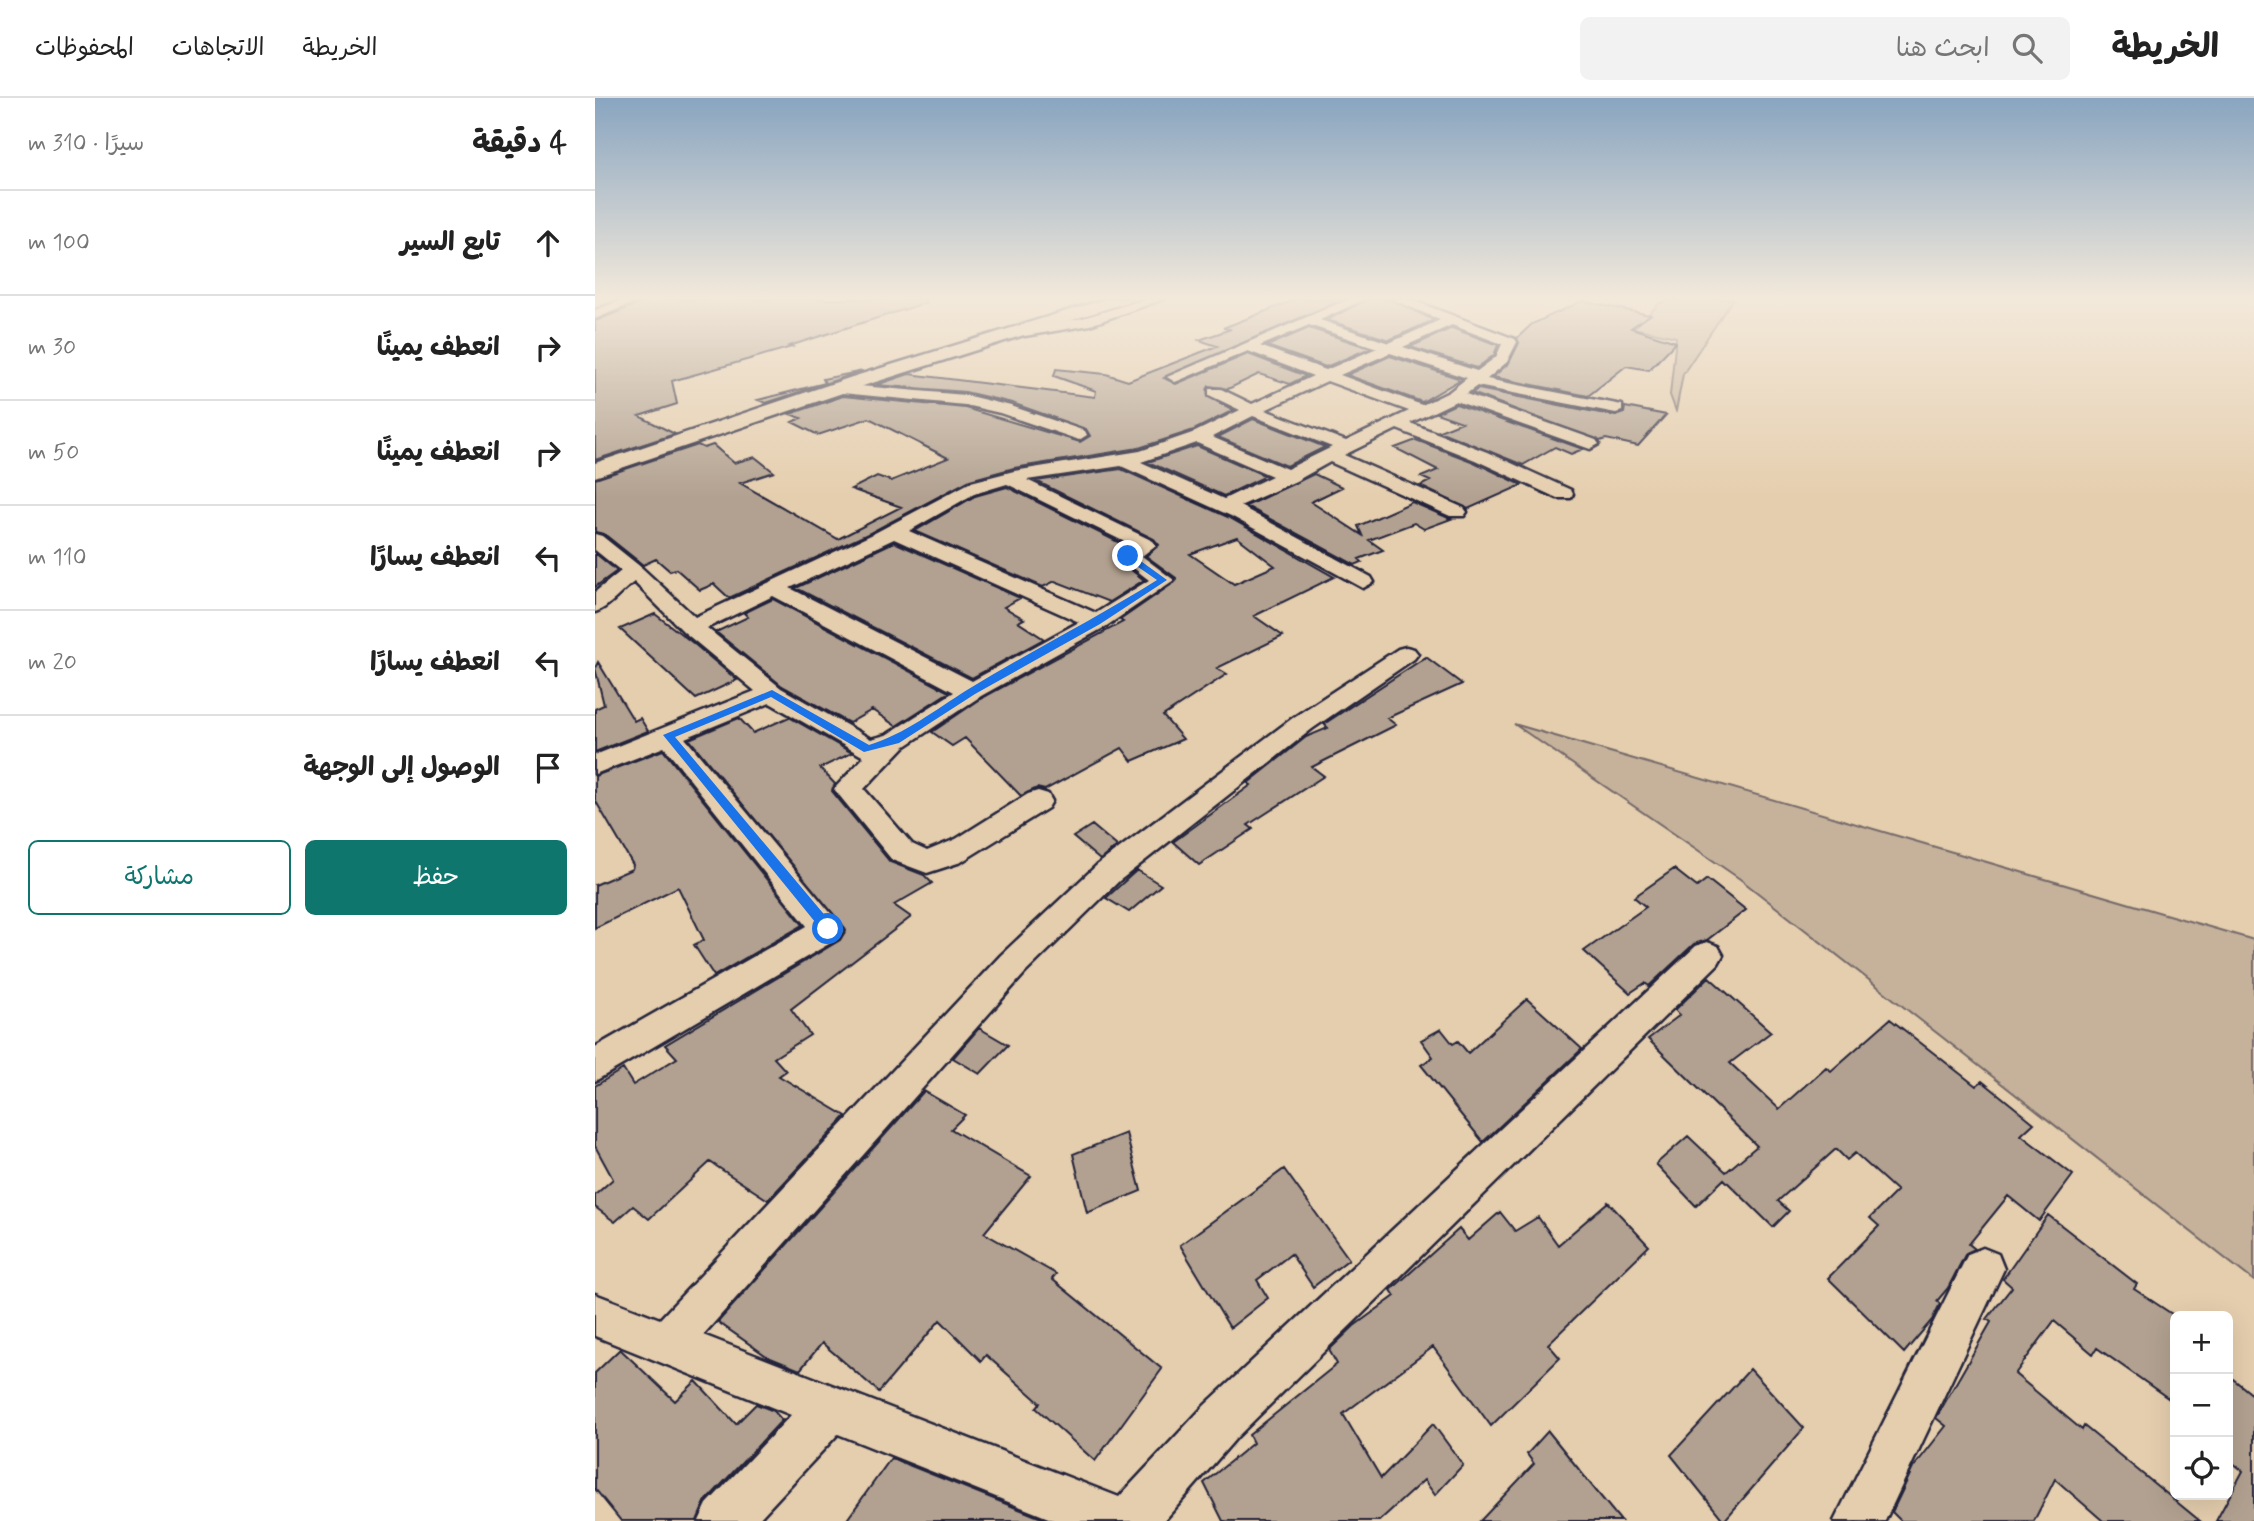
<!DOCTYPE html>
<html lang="ar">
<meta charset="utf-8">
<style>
:root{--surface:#fff;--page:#f2f2f2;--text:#222;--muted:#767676;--line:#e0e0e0;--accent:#0f766e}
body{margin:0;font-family:Mynerve,"Playpen Sans Arabic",sans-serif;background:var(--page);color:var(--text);direction:rtl}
.controls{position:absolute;right:21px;bottom:21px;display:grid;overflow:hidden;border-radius:10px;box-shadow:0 7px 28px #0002}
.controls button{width:63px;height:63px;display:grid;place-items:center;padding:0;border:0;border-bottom:2px solid var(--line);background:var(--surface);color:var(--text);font:35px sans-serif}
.stop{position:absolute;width:21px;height:21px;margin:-16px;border:5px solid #1a73e8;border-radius:50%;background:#fff}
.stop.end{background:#1a73e8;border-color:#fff;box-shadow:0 2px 7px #0008}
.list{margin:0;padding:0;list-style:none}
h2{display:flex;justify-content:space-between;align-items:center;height:91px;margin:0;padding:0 28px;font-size:30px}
h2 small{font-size:23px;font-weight:400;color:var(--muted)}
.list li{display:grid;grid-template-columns:46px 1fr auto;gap:21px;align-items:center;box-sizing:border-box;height:105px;padding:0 28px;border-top:2px solid var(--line)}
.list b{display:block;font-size:26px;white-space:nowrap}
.list em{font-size:23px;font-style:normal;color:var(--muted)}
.actions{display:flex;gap:14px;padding:21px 28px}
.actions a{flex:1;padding:16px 0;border:2px solid var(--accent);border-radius:10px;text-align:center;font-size:24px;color:var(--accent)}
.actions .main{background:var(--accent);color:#fff}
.icon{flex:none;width:38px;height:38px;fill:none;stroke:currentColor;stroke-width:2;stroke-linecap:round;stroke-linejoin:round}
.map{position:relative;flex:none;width:1659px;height:1423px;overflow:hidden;direction:ltr}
header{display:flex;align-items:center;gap:42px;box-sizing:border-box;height:98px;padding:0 35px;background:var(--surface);border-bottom:2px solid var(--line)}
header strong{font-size:33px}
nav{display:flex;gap:38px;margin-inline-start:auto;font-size:24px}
.search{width:490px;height:63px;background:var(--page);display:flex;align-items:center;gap:18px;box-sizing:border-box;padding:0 24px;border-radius:10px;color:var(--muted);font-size:26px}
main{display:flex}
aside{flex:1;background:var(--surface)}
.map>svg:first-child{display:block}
.green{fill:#c6b29b;stroke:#746a6b;stroke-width:2}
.building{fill:#b2a190;stroke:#22223b;stroke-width:2;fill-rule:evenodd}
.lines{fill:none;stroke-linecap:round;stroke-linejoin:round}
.minor-casing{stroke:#22223b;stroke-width:5}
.major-casing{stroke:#22223b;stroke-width:5}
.minor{fill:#e5ceae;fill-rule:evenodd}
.major{fill:#e5ceae;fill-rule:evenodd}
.route{fill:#1a73e8}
</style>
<header>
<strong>الخريطة</strong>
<div class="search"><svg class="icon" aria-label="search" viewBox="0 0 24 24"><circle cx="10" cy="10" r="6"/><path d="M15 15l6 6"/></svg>ابحث هنا</div>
<nav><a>الخريطة</a><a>الاتجاهات</a><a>المحفوظات</a></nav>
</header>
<main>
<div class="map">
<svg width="1659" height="1423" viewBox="0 0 1659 1423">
<rect width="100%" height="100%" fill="#e5ceae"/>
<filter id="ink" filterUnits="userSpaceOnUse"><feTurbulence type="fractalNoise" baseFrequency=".0143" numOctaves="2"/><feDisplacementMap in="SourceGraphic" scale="14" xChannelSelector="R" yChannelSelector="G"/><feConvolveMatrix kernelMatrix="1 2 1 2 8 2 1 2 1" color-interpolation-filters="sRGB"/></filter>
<g filter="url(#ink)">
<path class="green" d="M1081,201H1138L1088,276L1081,313L1075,297L1081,239L1039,230L1065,205Z
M919,626L1659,842V1183L1145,781Z"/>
<path class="building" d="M56,201H330V205L194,248L197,249L77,283L82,306L44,318L80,336L0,362V223Z
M702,201H748L569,280L581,286L653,256L711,278L695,286L664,276L633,291L614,288L613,299L639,312L599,332L544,350L419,370L375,382L275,435L134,500L119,486L105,492L81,471L75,473L61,461L48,467L9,436L0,434V381L103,347L109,350L118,347L139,365L160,359L179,374L145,385L243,441L306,409L256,391L282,378L296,383L353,360L274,320L223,337L197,324L206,320L195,316L248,298L370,310L485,344L495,338L491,331L417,305L370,294L281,287L314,276L500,299L501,293L459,278L461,271L511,276L533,283L622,248L604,242L636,231L628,230Z
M772,201H795L839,222L794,242L732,222Z
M987,203L1055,217L1036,230L1081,244L1054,272L1031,268L993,298L898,279L914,265L924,245L922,240L937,226Z
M714,230L775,250L731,269L672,248Z
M857,230L903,247L899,257L882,270L815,249Z
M795,258L866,281L827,304L752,277Z
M268,273L171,305L163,302L230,285L228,281Z
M883,291L1020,318L1029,315L1030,309L1071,317L1043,348L1011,341L1005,343L877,295Z
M861,306L988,351L976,356L960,349L928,367L844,333L867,324L841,315Z
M658,321L730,349L692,368L623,339Z
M821,342L879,364L927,387L873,411L825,388L835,383L826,379L843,372L800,350Z
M602,348L671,378L629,398L553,364Z
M526,371L635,420L739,479L659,518L688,538L622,570L632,576L568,618L588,641L537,663L527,650L450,692L442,690L426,698L370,640L357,648L337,634L387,600L528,524L525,522L580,484L581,480L551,458L564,447L559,441L441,383ZM642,439L680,468L639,486L595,456Z
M719,376L747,389L716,404L767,437L763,428L817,404L856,421L829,431L819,425L774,442L788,452L764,461L767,464L760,467L651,408Z
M412,389L531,448L521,456V460L549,482L514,504L460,483L448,489L320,433L380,398Z
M299,444L425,500L409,509L429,521L423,524L449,541L377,580L201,490Z
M0,455L22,473L0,489Z
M178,501L354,594L301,628L277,612L254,625L187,588L121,534L153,519L149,515Z
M60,516L98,545L142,582L101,601L25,531Z
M831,559L867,586L792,620L801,627L717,669L729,678L653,727L658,731L604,767L578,744L656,687L653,685L711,639L733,630L729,626Z
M3,564L39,623L45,620L53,633L0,654V611L9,607L0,570Z
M194,619L257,655L225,670L240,686L237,693L295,764L329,777L337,785L299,807L316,819L196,911L215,937L179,960L191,973L184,978L251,1018L173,1102L115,1064L54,1121L38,1108L20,1124L0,1109V1097L18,1081L0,1048V988L28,971L38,987L82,960L70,947L245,842L251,832L94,641L144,620L158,635Z
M68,652L208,827L119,878L99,847L109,842L83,789L0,830V787L37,771L38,767L0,702V678Z
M497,727L522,748L505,762L478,739Z
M1079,771L1102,789L1112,781L1151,812L1112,842L1099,846L1054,888L1050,885L1035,895L989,853L1051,809L1039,799Z
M542,772L566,787L534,814L511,800Z
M1114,879L1176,934L1135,965L1184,1011L1231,969L1236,973L1295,921L1381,988L1387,983L1439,1025L1426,1037L1478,1077L1444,1123L1413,1098L1374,1146L1380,1151L1371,1155L1353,1190L1342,1203L1345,1206L1337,1222L1309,1255L1233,1180L1284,1128L1275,1120L1302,1093L1260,1055L1252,1062L1241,1051L1183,1103L1194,1113L1178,1129L1129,1081L1101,1108L1061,1066L1093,1038L1131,1074L1162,1048L1053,941L1085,917L1080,912Z
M932,901L987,951L888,1044L826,967L838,959L826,942L846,931L858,946L863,943L873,955Z
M384,930L413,947L385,976L358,960Z
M329,993L370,1017L356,1031L436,1078L389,1135L461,1176L457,1181L567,1271L500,1363L441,1310L445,1305L391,1257L386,1263L345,1222L284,1294L227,1245L205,1272L173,1259L123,1224Z
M531,1035L546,1093L492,1115L478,1056Z
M689,1071L754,1161L718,1189L696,1156L662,1182L673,1200L635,1230L585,1147Z
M1013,1104L1054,1148L953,1246L965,1260L896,1328L838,1249L748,1316L786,1380L838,1326L868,1367L840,1397L829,1382L784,1423H628L609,1385L658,1345L654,1337L742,1266L734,1252L759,1228L800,1198L796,1192L864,1131L873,1142L905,1114L920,1133L943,1119L963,1147Z
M1453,1117L1542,1186L1539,1191L1580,1218V1305L1502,1250L1498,1256L1459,1223L1420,1276L1487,1332L1489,1328L1605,1423H1508L1460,1381L1439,1423H1306L1297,1414L1318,1370L1351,1328L1341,1320L1396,1224L1392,1221L1417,1189L1408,1181Z
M25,1251L80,1303L101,1283L141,1326L161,1306L179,1313L187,1322L110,1404L102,1423H26L0,1391V1275Z
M1155,1271L1209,1330L1129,1423L1076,1357Z
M1633,1277L1659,1298V1423H1621L1648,1373L1633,1361Z
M953,1333L998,1389L1026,1423H885L939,1366L932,1356Z
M296,1360L454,1423H251Z"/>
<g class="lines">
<defs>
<path id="minor" d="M30,201H47L0,221V212Z
M551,201H569L495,227L430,238L423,234L430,230L488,220Z
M754,201H770L725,222L794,245L845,222L797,201H814L920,241L922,244L912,264L892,281L1027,307V313L1021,315L882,288L871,296L1001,342L1004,346L995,351L861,303L815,325L892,354L976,392L978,396L976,400H962L880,362L802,331L749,357L869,410L872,414L869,418H855L735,364L701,383L645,408L776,479L779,484L768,490L636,418L526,368L432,382L558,443L561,447L547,458L579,482L510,529L386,598L309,649L269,691L317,746L332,753L361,741L433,696L443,693L453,696L457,703L453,710L366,764L332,775L297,762L239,691L269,659L175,605L90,640L249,831L244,840L0,983V949L212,828L69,649L0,676V657L160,593L89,534L39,484C26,493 14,510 0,514V494L26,473L0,452V436L7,438L47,470L100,519L276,437L376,384L419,373L545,353L600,334L645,312L614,297V291H626L657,306L718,278L653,253L585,282L580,284L572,279ZM714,227L782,250L731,272L665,248ZM857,227L907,246L901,259L882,273L808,249ZM795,255L872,280L854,294L827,307L745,277ZM732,283L814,313L751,343L670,312ZM658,318L737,349L692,371L617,339ZM602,345L677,378L629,401L546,364ZM412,386L536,447L523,458L554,482L501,515L314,433L379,396ZM299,441L484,524L377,583L195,490ZM178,498L359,594L291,637L276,641L186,590L112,530Z
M242,286L370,297L416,308L490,333L492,337L484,342L405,315L370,307L237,294V288Z
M811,549L819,551L823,556L819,561L717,631L524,783L430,875L108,1237L524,1399L610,1307L1101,848L1112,844L1123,848L1128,857L1123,866L642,1339L569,1423H461L243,1336L162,1423H104L112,1406L196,1317L0,1238V1196L65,1221L406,857L502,767L699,619L803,551Z
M1388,1150L1403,1156L1409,1171L1290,1423H1239L1373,1156Z"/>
<path id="major" d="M511,201H535L533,204L271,287L0,379V365L257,279Z"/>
</defs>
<use href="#minor" class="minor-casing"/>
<use href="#major" class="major-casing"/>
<use href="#minor" class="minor"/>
<use href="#major" class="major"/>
</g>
</g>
<linearGradient id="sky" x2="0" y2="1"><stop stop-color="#89a5c0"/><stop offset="0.5" stop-color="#f3e9db"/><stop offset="1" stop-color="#f3e9db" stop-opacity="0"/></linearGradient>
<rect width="1659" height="400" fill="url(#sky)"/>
<path class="route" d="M530,456H536L572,482L505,526L380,596L304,645L269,654L176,599L80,639L238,827V835H229L68,637L177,592L274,647C310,636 340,612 372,592C434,554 500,521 562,482L530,460Z"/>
</svg>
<div class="controls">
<button>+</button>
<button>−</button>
<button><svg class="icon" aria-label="locate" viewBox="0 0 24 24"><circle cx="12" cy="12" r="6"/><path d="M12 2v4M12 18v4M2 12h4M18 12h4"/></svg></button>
</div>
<div class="stop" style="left:233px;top:831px"></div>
<div class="stop end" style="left:533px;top:458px"></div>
</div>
<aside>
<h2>4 دقيقة<small>سيرًا · 310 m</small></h2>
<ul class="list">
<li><svg class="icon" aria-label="ahead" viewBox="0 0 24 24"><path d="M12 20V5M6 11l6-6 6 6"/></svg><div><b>تابع السير</b></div><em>100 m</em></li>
<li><svg class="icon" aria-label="right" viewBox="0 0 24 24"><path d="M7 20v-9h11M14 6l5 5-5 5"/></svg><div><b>انعطف يمينًا</b></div><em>30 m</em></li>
<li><svg class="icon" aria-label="right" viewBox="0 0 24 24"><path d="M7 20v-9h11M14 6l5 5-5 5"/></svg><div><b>انعطف يمينًا</b></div><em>50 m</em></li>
<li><svg class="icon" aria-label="left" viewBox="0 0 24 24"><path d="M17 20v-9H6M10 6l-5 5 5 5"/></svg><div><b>انعطف يسارًا</b></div><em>110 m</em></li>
<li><svg class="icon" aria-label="left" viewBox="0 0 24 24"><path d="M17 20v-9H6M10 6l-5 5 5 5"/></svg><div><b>انعطف يسارًا</b></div><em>20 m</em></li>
<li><svg class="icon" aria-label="arrive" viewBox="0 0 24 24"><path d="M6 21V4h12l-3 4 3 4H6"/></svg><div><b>الوصول إلى الوجهة</b></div></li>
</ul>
<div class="actions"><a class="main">حفظ</a><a>مشاركة</a></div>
</aside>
</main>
